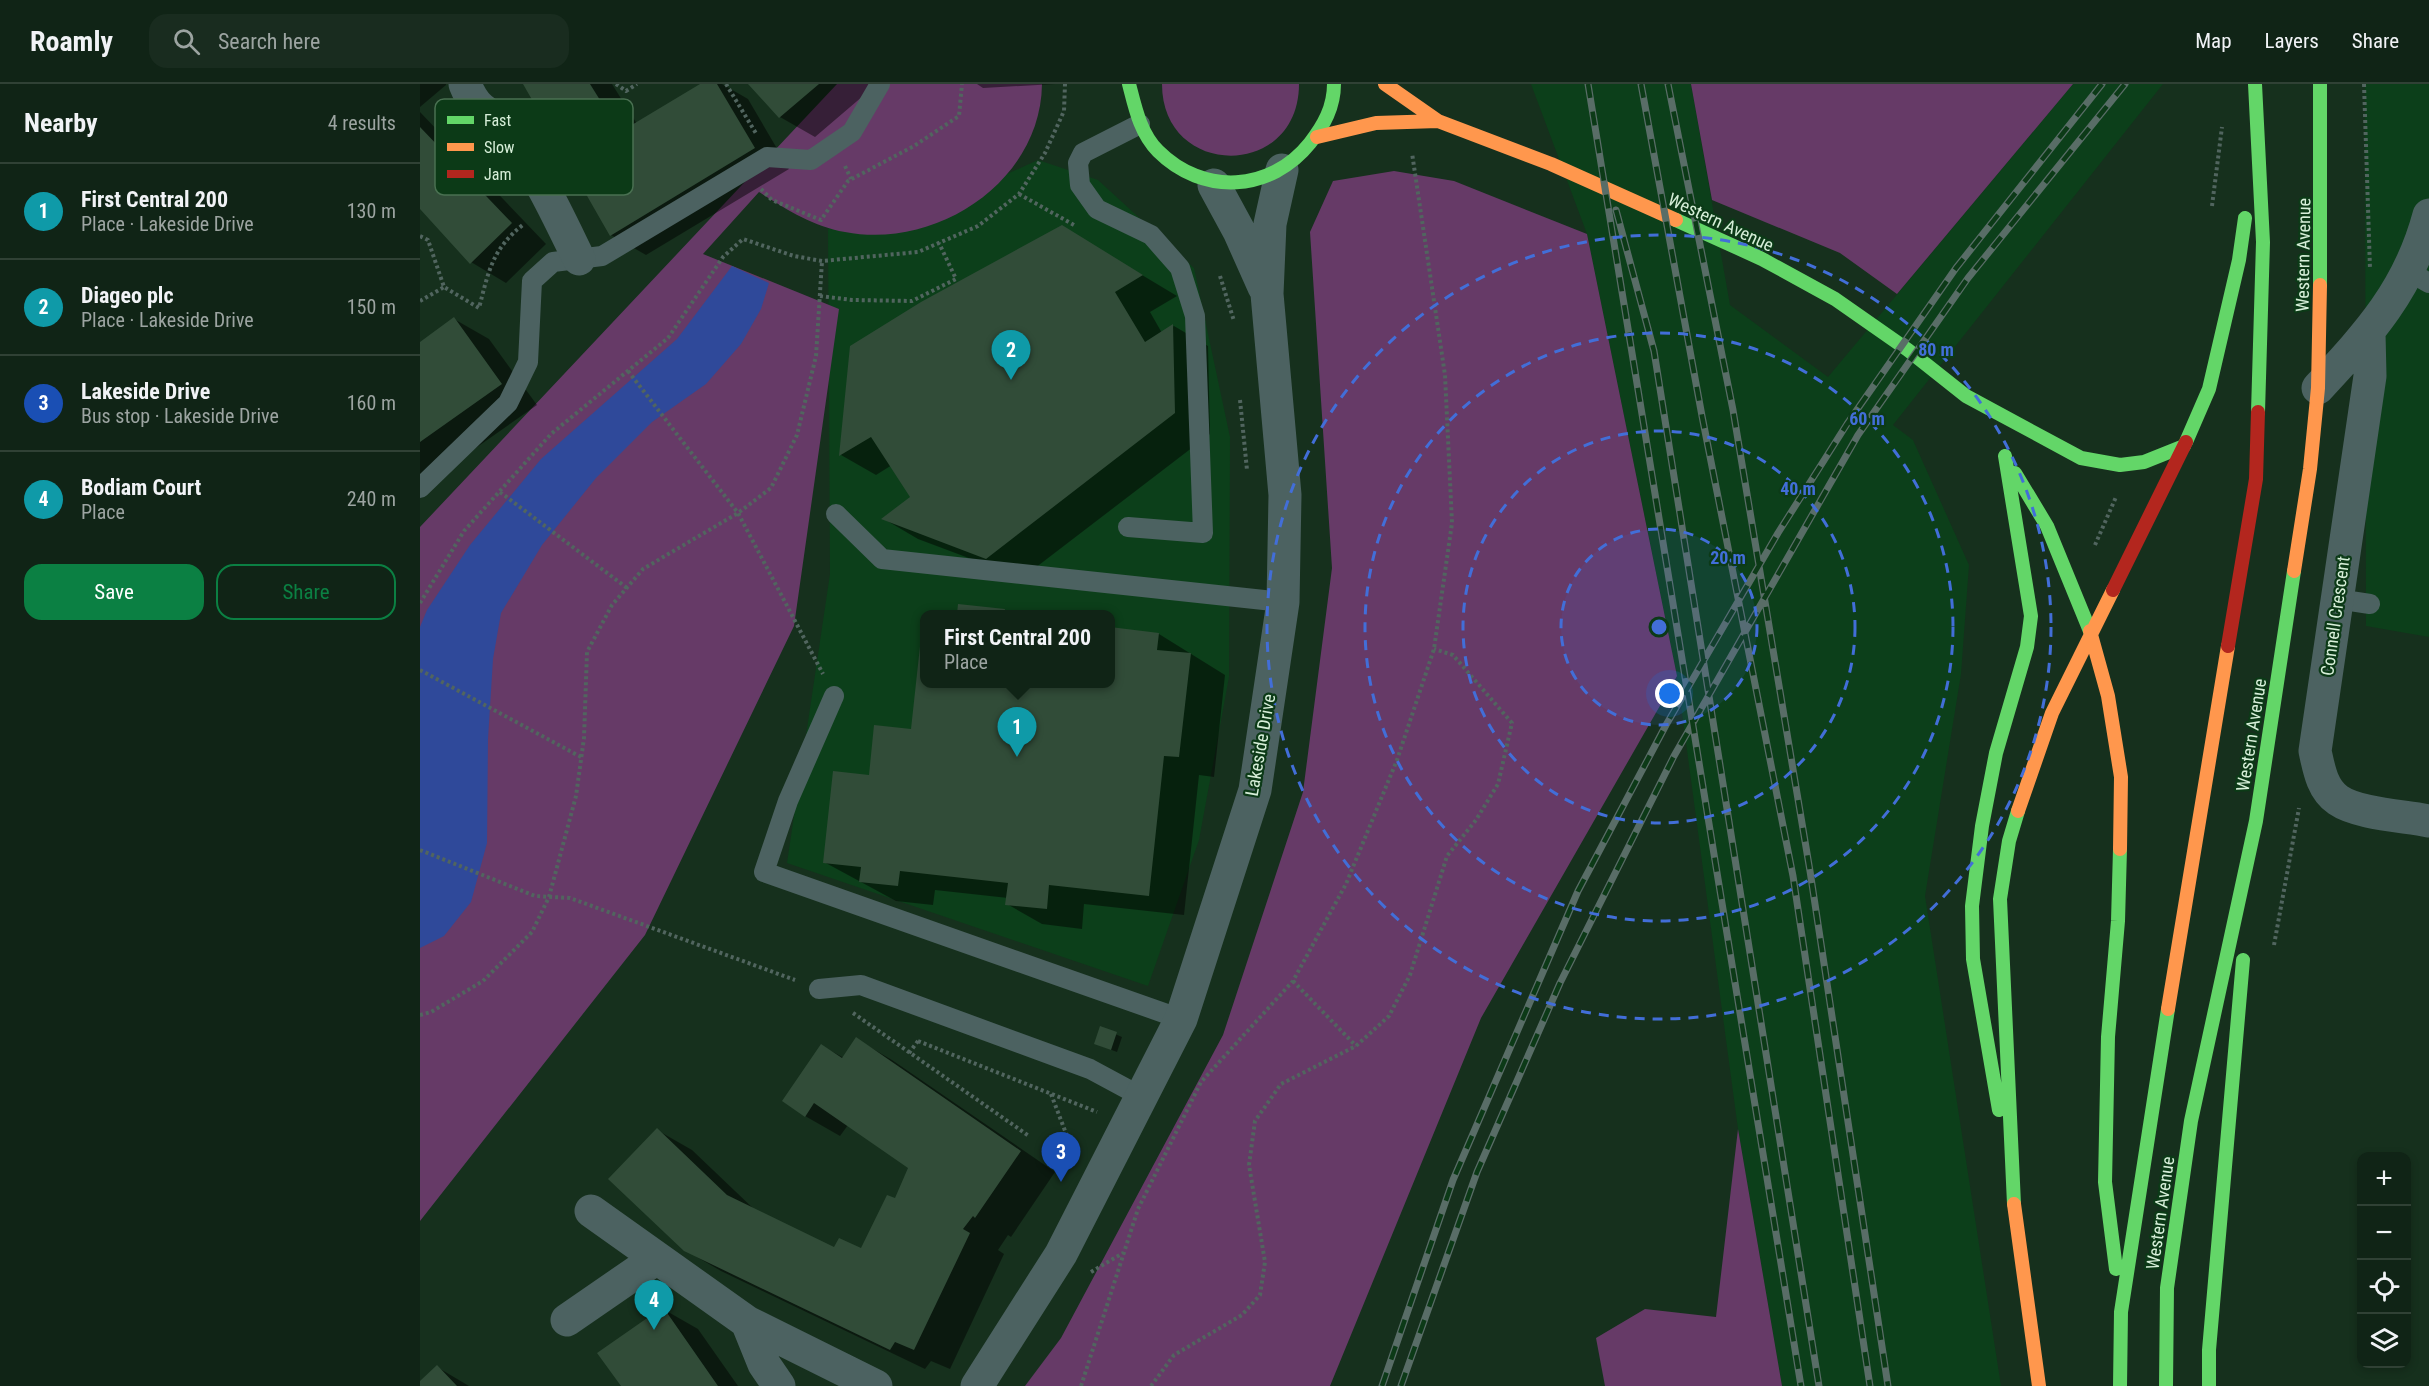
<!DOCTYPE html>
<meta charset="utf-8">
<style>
:root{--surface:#102416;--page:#192c1f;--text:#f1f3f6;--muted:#9ca4a1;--line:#304135;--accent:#0b8043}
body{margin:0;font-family:"Roboto Condensed",sans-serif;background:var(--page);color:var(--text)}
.controls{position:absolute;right:18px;bottom:18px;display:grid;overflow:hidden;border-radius:12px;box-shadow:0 3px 9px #0003}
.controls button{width:54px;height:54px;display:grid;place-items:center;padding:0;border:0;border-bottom:2px solid var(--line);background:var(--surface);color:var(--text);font:30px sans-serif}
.you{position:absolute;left:1250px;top:610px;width:21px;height:21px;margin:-15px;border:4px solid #fff;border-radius:50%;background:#1a73e8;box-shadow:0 0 0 9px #1a73e833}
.badge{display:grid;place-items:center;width:39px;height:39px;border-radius:50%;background:var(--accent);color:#fff;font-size:20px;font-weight:700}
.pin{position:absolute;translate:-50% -50px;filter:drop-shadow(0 2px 3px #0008)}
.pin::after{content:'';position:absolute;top:32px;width:21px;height:18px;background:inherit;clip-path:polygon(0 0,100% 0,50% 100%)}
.popup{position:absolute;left:500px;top:526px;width:195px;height:78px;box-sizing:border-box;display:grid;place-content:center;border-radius:12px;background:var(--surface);filter:drop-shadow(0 2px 4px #0005);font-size:20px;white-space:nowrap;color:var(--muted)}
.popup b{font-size:22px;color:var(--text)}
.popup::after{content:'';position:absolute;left:50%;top:100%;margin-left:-12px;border:12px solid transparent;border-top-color:var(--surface)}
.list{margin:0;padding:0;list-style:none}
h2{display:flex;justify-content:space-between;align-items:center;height:78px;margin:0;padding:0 24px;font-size:26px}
h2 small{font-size:20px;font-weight:400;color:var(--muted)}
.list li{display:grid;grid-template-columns:39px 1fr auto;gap:18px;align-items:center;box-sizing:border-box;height:96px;padding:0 24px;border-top:2px solid var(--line)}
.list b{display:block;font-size:22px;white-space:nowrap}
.list p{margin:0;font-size:20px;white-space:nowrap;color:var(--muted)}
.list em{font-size:20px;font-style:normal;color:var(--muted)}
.actions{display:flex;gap:12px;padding:18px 24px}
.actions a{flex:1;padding:14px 0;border:2px solid var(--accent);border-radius:18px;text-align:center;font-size:21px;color:var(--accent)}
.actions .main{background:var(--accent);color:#fff}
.icon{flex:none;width:33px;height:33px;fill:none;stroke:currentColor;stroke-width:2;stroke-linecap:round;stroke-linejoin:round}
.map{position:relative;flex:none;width:2009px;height:1302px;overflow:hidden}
header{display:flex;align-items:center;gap:36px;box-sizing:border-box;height:84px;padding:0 30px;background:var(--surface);border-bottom:2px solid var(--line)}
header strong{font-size:28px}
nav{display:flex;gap:33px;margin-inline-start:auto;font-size:21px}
.search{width:420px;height:54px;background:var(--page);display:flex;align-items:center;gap:15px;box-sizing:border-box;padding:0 21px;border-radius:18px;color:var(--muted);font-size:22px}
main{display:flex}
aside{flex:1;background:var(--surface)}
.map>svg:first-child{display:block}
.built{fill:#0c3f1a;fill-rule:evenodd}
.green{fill:#663a67}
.water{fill:#2f499a}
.shadow{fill:#0007}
.building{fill:#314c38}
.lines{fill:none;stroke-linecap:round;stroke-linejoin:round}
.path{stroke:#51655f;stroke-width:4;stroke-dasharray:3 3;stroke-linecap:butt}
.lane{stroke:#4c6261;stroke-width:20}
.street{stroke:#4c6261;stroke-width:33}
.fast{stroke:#63d668;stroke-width:14}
.slow{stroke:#ff974d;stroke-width:14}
.jam{stroke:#b3261e;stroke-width:14}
.rail-casing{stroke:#596d67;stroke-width:7}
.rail{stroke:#0c3a17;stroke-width:4.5;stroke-dasharray:14;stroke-linecap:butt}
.ring{fill:none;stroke:#426ed8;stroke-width:3;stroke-dasharray:10 8}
.labels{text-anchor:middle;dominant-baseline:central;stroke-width:4.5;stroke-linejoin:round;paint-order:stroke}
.street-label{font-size:18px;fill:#d7efd9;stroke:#0c3a17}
.key{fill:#0c3a17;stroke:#497051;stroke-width:1.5}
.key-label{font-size:16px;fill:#d7efd9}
.centre{fill:#426ed8;stroke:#0c3a17;stroke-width:3}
.ring-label{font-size:18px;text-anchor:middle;font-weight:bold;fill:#426ed8;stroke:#0c3a17;stroke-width:4.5;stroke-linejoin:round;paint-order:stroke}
</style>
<header>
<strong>Roamly</strong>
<div class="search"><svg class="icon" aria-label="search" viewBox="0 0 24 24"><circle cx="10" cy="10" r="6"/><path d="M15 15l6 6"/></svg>Search here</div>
<nav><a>Map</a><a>Layers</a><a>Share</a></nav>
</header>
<main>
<aside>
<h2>Nearby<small>4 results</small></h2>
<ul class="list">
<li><span class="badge" style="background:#0f9aa8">1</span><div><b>First Central 200</b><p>Place · Lakeside Drive</p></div><em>130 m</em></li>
<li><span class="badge" style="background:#0f9aa8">2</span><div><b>Diageo plc</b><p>Place · Lakeside Drive</p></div><em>150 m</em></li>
<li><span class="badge" style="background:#1a4fb4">3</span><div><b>Lakeside Drive</b><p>Bus stop · Lakeside Drive</p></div><em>160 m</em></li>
<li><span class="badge" style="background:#0f9aa8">4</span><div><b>Bodiam Court</b><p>Place</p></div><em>240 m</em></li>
</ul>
<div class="actions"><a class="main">Save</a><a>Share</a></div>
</aside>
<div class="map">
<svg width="2009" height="1302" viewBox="0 0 2009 1302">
<rect width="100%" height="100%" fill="#16301d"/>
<path class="built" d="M1111,0H1271L1310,221L1408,293L1653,0H1743L1473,341L1493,356L1549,481L1541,590L1505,812L1581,1302H1362L1318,1045L1257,592L1167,150Z
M1945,0H2009V553L1946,542Z
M618,76L678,96L774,184L810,353L809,593L779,756L728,902L367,779L410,490L408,142L484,137ZM504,530H690V600H504Z"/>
<path class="green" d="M417,0H622C621,97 517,166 425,148C392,142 366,125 339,108L283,170L419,225L374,542L225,851L0,1137V443Z
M742,0H879C879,96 742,95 742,0Z
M1271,0H1653L1477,210L1420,169L1292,116Z
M974,87L1034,97L1167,150L1257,592L1061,934L910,1302H605L641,1254L803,951L883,708L912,484L890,148L913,97Z
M1318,1045L1362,1302H1185L1176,1254L1225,1225L1296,1233Z"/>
<path class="water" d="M312,182L349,199L341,225L321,260L286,300L232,338L176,394L122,461L81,529L73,575L68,655L67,759L51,818L24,852L0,864V543L7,526L50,461L121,375L257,255Z"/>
<path class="shadow" d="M0,0H26V1L0,23Z
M104,0H192L217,40L283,0H302L328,15L369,85L226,171L191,151Z
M330,0H457L395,53L360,33Z
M557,0H635L563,4Z
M0,28L126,160L86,199L51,178L0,123Z
M677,164L757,212L730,228L742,249L754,242L788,262L790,350L602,494L498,455L464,435L492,414L472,381L456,391L421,371L431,263Z
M34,235L69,255L117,321L0,403V259Z
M540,521L584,526L592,530H539Z
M690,545L739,550L805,591L794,693L779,691L764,831L664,820L662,845L622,840L587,820L588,814L515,806L513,821L476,817L404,778L450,692L493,647L503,546L504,600H690Z
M681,944L702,953L697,968L681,962Z
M436,955L472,976L635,1088L591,1153L588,1151L578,1166L584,1170L530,1285L511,1277L505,1285L301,1187L265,1166L237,1046L272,1066L336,1127L414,1165L441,1166L476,1116L490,1084L428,1041L420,1052L385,1032L402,962L424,974Z
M243,1225L278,1245L318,1302H202Z
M17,1283L49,1302H0Z"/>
<path class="building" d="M103,0H170L200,48L280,0H297L335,64L190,152Z
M328,0H399L359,34Z
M0,43L92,139L50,180L0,125Z
M642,141L723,191L695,208L725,258L753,240L755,329L566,475L461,435L490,413L451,353L419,372L430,262L501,218Z
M34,233L82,300L0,358V258Z
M538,520L585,525L584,530H537Z
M690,543L739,549L737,566L771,569L759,673L744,672L729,812L629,801L627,825L585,821L588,799L480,787L478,802L439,798L441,783L403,779L413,687L449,691L454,641L491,645L502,544L504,600H690Z
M680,942L697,948L691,966L674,960Z
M436,953L601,1067L555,1134L553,1132L543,1145L550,1149L494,1266L475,1258L470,1266L264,1167L188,1095L237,1044L307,1111L414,1163L419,1154L441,1164L467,1111L475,1114L488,1084L394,1019L385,1033L362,1017L401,960L422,974Z
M243,1223L298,1302H201L177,1269Z
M17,1281L37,1302H0V1297Z"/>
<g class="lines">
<path class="path" d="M196,0L206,7L217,0
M306,0L337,51
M1944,0L1950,185
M425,82L431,95
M341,105L352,116L401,136L428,97L494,62L539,32L542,0
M599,110L654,141
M1792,122L1802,43
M0,152L8,156L24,203L59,224C69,186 72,165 104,140
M800,192L814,237
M400,212L432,216L492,217L536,195L519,159
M0,217L24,203
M208,287L318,429L403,590
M820,316L827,386
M80,408L207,504
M1675,461L1696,413
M0,519L44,447L131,350L248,254L303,173L323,155L374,172L402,177L498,168L558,142L599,110L625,69L644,27L645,0
M0,586L161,673
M0,766L115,812L150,814L375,896
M1854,861L1879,724
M873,897L936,962
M433,929L609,1052
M0,931L11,928L63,897L112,848L129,813L156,712L164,654L167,568L192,521L223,485L318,429L351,404L377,351L396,272L402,177
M498,957L677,1028
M489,969L498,957
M631,1010L655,1073
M671,1188L703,1169
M661,1302L718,1125L781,998L873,897L926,800L977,676L1014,565L1032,439L1025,291L992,69
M731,1302L754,1271L822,1231L840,1211L845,1178L829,1081L835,1037L861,1000L936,962L969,932L990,891L1027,772L1056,736L1078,700L1092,639L1033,571L1014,565"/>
<path class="lane" d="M1988,187L2009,199
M0,404L88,319L108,278L112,197L133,178L182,172L347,73L391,76L432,48L460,0
M416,430L462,475L863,518
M708,443L783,449L775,232L760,184L731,151L677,125L660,101L658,79L663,69L720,40
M1917,515L1950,520
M414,612L368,717L344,788L761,935
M399,905L441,901L670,985L722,1013"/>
<path class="street" d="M45,0C57,30 67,24 84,45C116,83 137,130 159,175
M794,101L819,147L844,203
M1949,249L1950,292L1895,667C1899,685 1902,705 1918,716C1938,730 1985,732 2009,737
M1898,304C1949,249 1989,206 2009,131
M171,1127L327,1238L344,1280L359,1302
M147,1236L237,1174
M327,1238L456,1302
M557,1302L641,1170L761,935L835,706L863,518L865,411L847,210L850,140L862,86"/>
<path class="fast" d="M709,0C715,23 720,49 738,67C783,112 851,108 890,59C904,41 914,23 914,0
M1835,0L1843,158L1838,328
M1256,136L1342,175L1415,215L1488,266L1546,312L1661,374L1700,381L1724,378L1764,362
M1900,201V0
M1766,358L1789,305L1819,176L1825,134
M1595,389L1627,442L1670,547
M1579,1026L1553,875L1552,822L1562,742L1576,669L1607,563L1611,532L1585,372
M1594,1120L1580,815L1589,757L1598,727
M1696,1185L1685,1098L1688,953L1698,837L1700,765
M1700,1302L1701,1228L1748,925
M1746,1302L1747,1204L1771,1037L1836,737L1874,487
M1789,1302V1266L1823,876"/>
<path class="slow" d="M965,0L1018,37L1131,80L1256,136
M897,53L956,39L1018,37
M1874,487L1890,385L1898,304L1900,201
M1670,547L1688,612L1701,693L1700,765
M1598,727L1632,629L1693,506
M1748,925L1808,562
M1594,1120L1619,1302"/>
<path class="jam" d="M1693,506L1766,358
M1808,562L1836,395L1838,328"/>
<defs>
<path id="rail" d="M1168,0L1381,1302
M1221,0L1282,332L1373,792L1450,1302
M1248,0L1313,326L1390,787L1468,1302
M1196,126L1234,267L1399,1302
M962,1302L1033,1096L1158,807L1246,641L1358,449L1427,340L1536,184L1682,0
M981,1302L1057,1088L1140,899L1254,672L1438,351L1548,194L1705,0"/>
</defs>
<use href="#rail" class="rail-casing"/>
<use href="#rail" class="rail"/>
</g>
<circle cx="1239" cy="543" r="98" fill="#426ed8" fill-opacity=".12"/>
<g class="ring">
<circle cx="1239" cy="543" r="98"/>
<circle cx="1239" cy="543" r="196"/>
<circle cx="1239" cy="543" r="294"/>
<circle cx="1239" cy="543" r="392"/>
</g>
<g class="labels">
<g class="street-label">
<text transform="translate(1301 138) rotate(25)">Western Avenue</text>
<text transform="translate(1883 171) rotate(-89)">Western Avenue</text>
<text transform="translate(1915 532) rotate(-82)">Connell Crescent</text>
<text transform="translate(1831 651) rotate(-81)">Western Avenue</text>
<text transform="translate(840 661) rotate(-80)">Lakeside Drive</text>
<text transform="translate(1740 1129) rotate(-82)">Western Avenue</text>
</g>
</g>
<rect x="15" y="15" width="198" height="96" rx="9" class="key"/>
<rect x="27" y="32" width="27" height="8" fill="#63d668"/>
<rect x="27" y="59" width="27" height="8" fill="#ff974d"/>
<rect x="27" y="86" width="27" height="8" fill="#b3261e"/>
<g class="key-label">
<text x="64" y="42">Fast</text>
<text x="64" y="69">Slow</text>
<text x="64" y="96">Jam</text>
</g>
<circle cx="1239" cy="543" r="9" class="centre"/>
<g class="ring-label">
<text x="1516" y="272">80 m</text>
<text x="1447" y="341">60 m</text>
<text x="1378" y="411">40 m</text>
<text x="1308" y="480">20 m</text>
</g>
</svg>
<div class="controls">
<button>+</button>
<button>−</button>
<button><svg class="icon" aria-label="locate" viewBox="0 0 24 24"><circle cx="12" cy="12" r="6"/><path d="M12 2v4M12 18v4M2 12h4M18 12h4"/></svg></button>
<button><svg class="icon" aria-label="layers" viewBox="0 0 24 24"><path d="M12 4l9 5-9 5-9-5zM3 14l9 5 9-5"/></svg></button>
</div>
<div class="you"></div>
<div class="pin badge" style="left:597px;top:673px;background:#0f9aa8">1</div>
<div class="popup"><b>First Central 200</b>Place</div>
<div class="pin badge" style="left:591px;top:296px;background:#0f9aa8">2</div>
<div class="pin badge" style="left:641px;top:1098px;background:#1a4fb4">3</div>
<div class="pin badge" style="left:234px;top:1246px;background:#0f9aa8">4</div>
</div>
</main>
